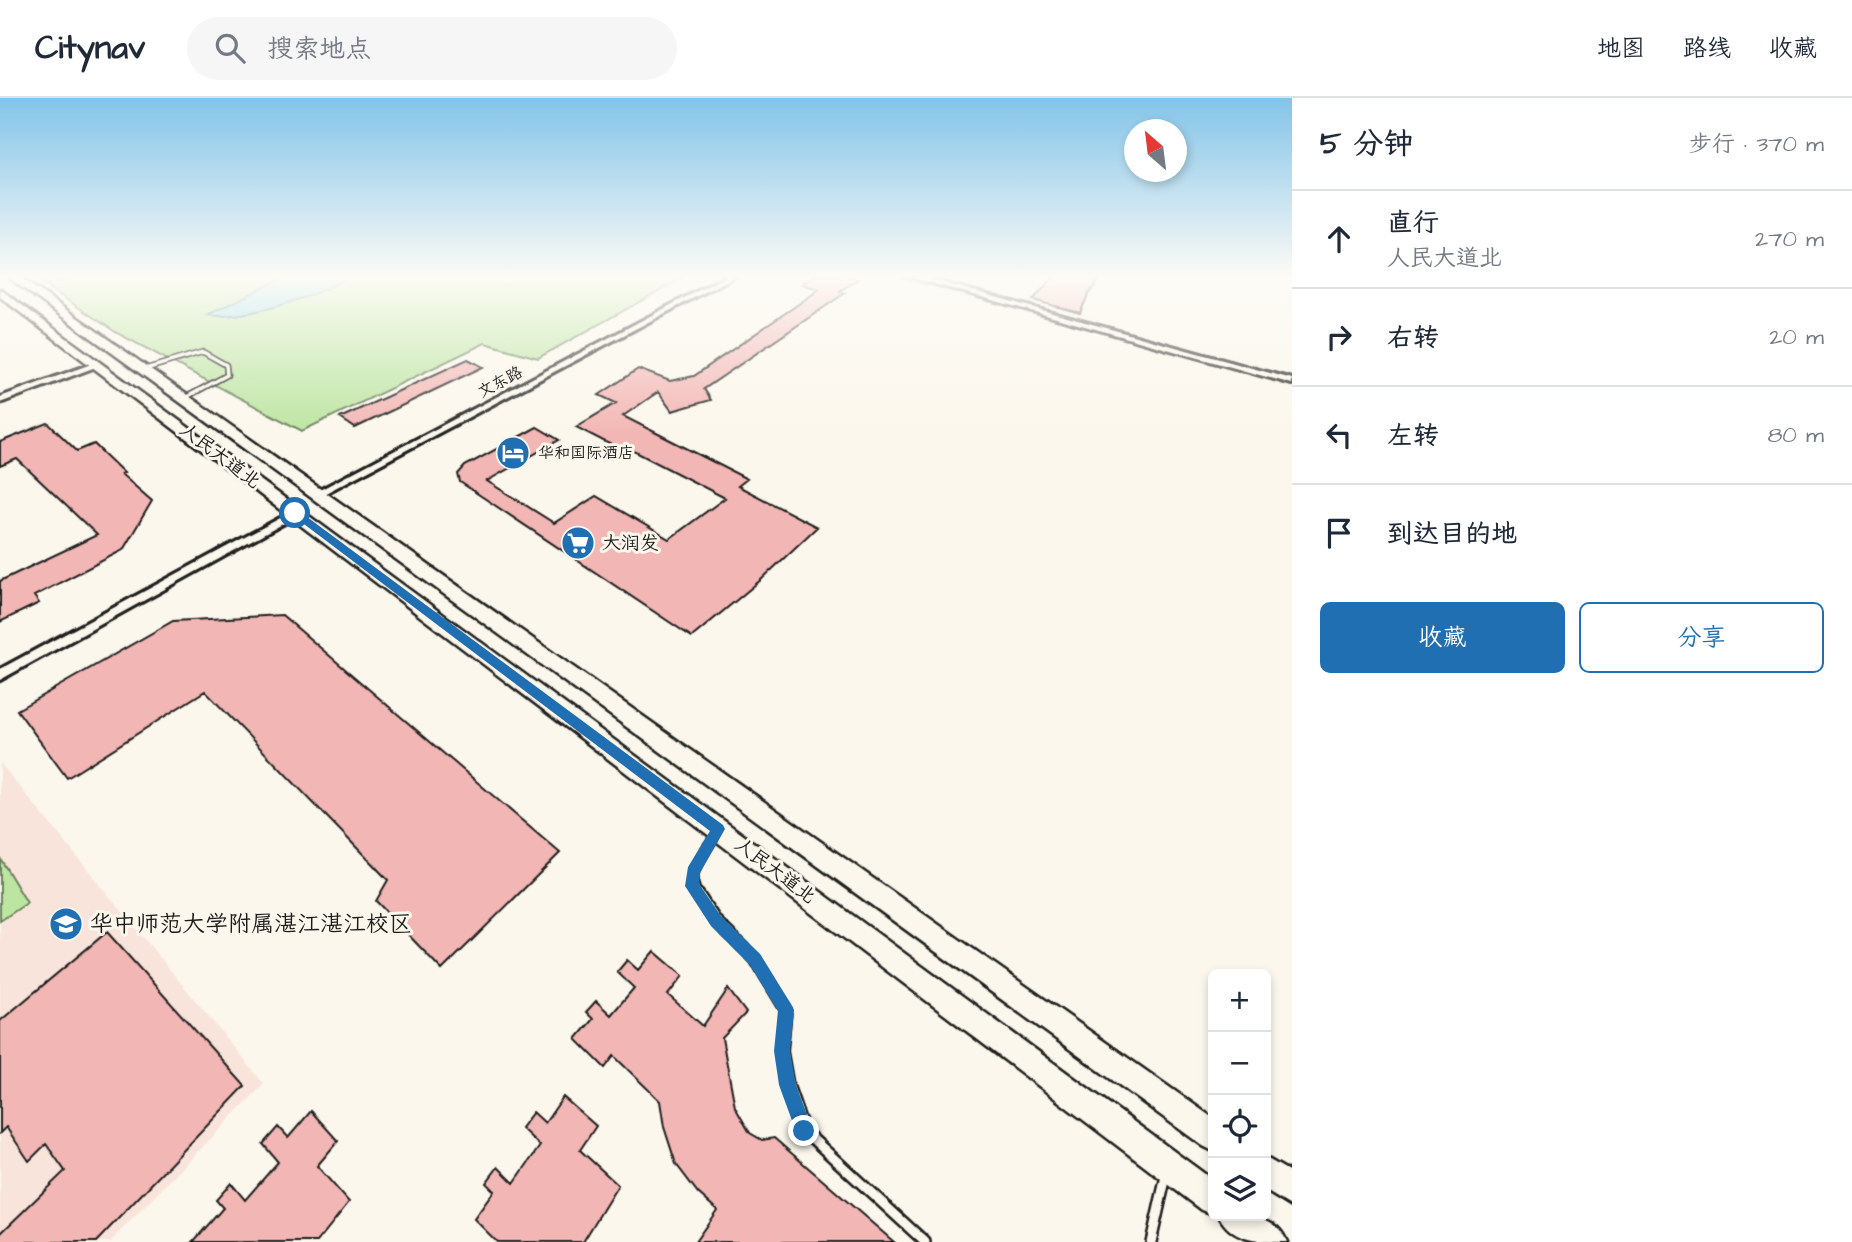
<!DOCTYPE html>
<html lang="zh">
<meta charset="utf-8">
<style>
:root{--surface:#fff;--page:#f6f6f7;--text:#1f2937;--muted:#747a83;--line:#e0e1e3;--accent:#1f6fb2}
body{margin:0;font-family:"Architects Daughter","LXGW WenKai TC",sans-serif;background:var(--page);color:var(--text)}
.controls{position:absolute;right:21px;bottom:21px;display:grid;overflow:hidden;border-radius:10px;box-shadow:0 4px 10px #0003}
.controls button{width:63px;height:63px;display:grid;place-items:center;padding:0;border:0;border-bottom:2px solid var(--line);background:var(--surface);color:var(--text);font:35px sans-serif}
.compass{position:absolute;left:1124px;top:21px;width:63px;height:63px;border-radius:50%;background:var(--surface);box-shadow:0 4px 10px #0003;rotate:332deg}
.stop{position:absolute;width:21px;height:21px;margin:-16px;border:5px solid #1f6fb2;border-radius:50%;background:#fff}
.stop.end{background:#1f6fb2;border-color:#fff;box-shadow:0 2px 7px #0008}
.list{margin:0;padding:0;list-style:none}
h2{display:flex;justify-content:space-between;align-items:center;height:91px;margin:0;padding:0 28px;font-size:30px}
h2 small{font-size:23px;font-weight:400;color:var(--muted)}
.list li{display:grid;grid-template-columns:46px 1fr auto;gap:21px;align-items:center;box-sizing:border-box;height:98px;padding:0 28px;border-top:2px solid var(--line)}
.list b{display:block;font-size:26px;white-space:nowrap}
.list p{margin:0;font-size:23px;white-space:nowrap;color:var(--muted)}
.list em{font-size:23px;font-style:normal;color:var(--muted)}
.actions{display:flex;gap:14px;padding:21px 28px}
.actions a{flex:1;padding:16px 0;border:2px solid var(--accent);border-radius:10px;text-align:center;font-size:24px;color:var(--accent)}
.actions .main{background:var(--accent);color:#fff}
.icon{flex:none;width:38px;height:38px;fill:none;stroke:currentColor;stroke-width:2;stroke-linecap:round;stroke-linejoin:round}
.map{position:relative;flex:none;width:1292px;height:1144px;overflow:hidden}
header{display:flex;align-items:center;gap:42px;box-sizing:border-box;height:98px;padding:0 35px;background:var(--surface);border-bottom:2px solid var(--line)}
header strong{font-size:33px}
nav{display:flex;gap:38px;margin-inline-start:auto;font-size:24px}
.search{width:490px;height:63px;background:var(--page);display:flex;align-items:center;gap:18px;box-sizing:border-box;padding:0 24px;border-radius:38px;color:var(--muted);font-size:26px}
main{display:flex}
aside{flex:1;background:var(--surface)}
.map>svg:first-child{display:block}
.built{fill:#f8e4db}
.green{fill:#bce5a1;stroke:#6c805e;stroke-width:2}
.water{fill:#8ddceb;stroke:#608f98;stroke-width:2}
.building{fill:#f2b6b4;stroke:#1c1c1c;stroke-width:2}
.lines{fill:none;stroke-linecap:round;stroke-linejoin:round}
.lane-far2-casing{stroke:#1c1c1c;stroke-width:7}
.lane-far1-casing{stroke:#1c1c1c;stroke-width:12}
.lane-casing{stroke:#1c1c1c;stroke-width:14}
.street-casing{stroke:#1c1c1c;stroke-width:6}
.primary-casing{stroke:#1c1c1c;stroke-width:5}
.path{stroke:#1c1c1c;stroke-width:2;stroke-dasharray:3.5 3.5;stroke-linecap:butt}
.lane-far2{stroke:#fbf7ec;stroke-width:3.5}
.lane-far1{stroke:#fbf7ec;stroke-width:7}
.lane{stroke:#fbf7ec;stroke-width:9}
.street{fill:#fbf7ec;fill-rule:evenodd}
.primary{fill:#fbf7ec;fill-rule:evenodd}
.route{fill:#1f6fb2}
.labels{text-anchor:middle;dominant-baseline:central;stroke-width:6;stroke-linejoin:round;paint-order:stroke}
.far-street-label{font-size:16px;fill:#1c1c1c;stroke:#fbf7ec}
.far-poi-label{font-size:16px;fill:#1c1c1c;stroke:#fbf7ec;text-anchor:start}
.street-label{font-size:19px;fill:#1c1c1c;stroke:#fbf7ec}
.poi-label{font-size:19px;fill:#1c1c1c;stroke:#fbf7ec;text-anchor:start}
.near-poi-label{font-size:23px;fill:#1c1c1c;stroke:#fbf7ec;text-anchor:start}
</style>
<header>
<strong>Citynav</strong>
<div class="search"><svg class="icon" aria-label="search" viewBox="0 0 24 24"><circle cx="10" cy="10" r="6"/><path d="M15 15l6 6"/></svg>搜索地点</div>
<nav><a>地图</a><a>路线</a><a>收藏</a></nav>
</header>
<main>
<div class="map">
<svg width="1292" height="1144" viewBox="0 0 1292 1144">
<rect width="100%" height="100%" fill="#fbf7ec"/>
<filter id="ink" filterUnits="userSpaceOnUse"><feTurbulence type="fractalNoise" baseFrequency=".0143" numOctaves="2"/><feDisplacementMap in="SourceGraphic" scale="14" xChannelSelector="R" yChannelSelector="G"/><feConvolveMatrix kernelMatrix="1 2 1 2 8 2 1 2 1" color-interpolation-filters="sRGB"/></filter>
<g filter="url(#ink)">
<path class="built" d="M0,665L264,986L110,1144H0Z"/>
<path class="green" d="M30,177H688L538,260L485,245L302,333L117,235Z
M0,760L27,805L0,823Z"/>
<path class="water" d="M289,177H350C320,198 242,223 207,217Z"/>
<path class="building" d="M815,177H845L858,181L840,193L845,195L704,291L711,302L672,313L658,294L623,318L747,381L738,388L817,429L762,481L692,539L460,384L458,376L465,368L537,329L559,342L487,383L554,425L596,398L669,441L725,400L628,350H617L576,329L616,305L599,297L638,271L670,283L694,278L813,196L819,191L802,186Z
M1055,177H1103L1088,197L1080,215L1033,202Z
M468,261L483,269L355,330L340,320Z
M48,325L77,353L94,346L124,375L121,376L152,403L123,452L34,498L39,505L0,524V483L97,437L17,361L0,368V344Z
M282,517L560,755L442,872L376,803L388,782L205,593L67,680L17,612L173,523Z
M107,834L245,988L96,1144H0V1136L65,1073L46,1046L29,1063L6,1029L0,1035V923Z
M654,853L683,878L668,897L703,928L728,891L746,915L722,940L735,1009L750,1035L762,1042L774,1040L894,1144H695L717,1112L698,1095L676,1066L664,1029L660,1003L614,958L605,970L576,941L593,921L586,914L596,903L611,917L634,890L617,874L627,862L638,872Z
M563,999L596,1028L580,1052L618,1087L583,1144H497L474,1121L494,1093L486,1085L498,1069L514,1085L540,1048L521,1030L533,1014L545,1025Z
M311,1013L338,1043L317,1068L349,1104L317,1144H193L223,1110L216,1102L231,1085L245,1102L278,1064L263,1046L278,1029L288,1040Z"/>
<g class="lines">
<defs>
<path id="lane-far2" d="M142,272L203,254L226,267L227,277L183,301"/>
<path id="lane-far1" d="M699,798C683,776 704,756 716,736"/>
<path id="lane" d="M698,796L716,823L755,861L786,912L782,953L788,987L804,1033L925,1144
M1151,1144L1166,1078"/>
<path id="street" d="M728,177H737L320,398H314L312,396Z
M903,177H915L1292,281V286Z
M94,265L101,267L0,305V299Z
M295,412L299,413V417L0,582V571Z"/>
<path id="primary" d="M5,177H17L1213,1020V1053L1203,1048Z
M0,191L1213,1082V1116L1202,1112L0,199Z
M1266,1060L1292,1075V1109L1266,1093Z
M1219,1118C1247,1117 1275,1115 1287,1144C1259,1144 1232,1144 1219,1118Z"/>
</defs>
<use href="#lane-far2" class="lane-far2-casing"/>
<use href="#lane-far1" class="lane-far1-casing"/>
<use href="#lane" class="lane-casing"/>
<use href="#street" class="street-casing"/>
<use href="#primary" class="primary-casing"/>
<path class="path" d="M38,181L50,177
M47,187L81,177"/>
<use href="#lane-far2" class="lane-far2"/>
<use href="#lane-far1" class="lane-far1"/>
<use href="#lane" class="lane"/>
<use href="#street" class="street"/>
<use href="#primary" class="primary"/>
</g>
</g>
<linearGradient id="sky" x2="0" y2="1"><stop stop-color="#83c4e9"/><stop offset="0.53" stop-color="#fdfbf6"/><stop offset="1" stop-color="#fdfbf6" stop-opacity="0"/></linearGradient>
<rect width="1292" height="337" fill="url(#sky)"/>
<path class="route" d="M292,413H299L723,727L725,731L700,775L699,786L721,818L760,856L791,906L794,912L790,953L796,987L813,1033L810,1039L804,1042L798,1039L779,987L774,953L778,913L750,867L711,828L685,788L688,769L710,733L292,417Z"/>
<defs>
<symbol id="hotel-disc" viewBox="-11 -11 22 22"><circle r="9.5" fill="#1f6fb2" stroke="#fbf7ec"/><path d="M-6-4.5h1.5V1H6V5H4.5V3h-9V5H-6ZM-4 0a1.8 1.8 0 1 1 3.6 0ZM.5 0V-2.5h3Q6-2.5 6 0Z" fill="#fff"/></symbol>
<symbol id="supermarket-disc" viewBox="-11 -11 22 22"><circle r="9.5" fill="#1f6fb2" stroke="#fbf7ec"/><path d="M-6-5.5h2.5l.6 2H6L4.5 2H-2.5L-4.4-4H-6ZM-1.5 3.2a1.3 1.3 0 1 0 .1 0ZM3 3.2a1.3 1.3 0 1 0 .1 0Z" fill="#fff"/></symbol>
<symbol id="school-disc" viewBox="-11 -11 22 22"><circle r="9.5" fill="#1f6fb2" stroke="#fbf7ec"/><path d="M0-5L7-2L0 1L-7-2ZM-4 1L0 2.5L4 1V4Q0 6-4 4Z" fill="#fff"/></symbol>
</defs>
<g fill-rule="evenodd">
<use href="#hotel-disc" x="494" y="336" width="38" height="38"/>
<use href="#supermarket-disc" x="559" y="426" width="38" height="38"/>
<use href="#school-disc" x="47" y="807" width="38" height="38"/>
</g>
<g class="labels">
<g class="far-street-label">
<text transform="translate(500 284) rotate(-28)">文东路</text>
</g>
<g class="far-poi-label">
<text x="538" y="355">华和国际酒店</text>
</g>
<g class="street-label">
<text transform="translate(220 358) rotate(37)">人民大道北</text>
<text transform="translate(775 773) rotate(37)">人民大道北</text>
</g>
<g class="poi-label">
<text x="602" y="445">大润发</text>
</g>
<g class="near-poi-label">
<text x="90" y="826">华中师范大学附属湛江湛江校区</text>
</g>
</g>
</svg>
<div class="controls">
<button>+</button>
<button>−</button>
<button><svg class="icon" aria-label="locate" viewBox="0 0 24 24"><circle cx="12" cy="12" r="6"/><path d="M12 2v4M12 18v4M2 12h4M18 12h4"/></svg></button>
<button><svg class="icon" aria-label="layers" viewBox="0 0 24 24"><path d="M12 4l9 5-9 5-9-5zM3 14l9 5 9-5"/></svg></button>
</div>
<svg class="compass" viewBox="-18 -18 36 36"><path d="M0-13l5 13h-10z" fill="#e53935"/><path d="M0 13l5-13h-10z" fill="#747a83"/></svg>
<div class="stop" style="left:295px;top:415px"></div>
<div class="stop end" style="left:804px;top:1033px"></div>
</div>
<aside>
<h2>5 分钟<small>步行 · 370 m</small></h2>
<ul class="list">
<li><svg class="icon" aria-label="ahead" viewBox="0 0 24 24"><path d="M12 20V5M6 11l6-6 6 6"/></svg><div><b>直行</b><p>人民大道北</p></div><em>270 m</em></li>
<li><svg class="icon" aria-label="right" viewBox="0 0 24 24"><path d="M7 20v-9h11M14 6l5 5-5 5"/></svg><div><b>右转</b></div><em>20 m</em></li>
<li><svg class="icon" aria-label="left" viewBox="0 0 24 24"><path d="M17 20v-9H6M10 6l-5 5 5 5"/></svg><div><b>左转</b></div><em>80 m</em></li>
<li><svg class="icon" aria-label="arrive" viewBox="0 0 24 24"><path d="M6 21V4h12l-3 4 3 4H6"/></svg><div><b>到达目的地</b></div></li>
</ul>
<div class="actions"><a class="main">收藏</a><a>分享</a></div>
</aside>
</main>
